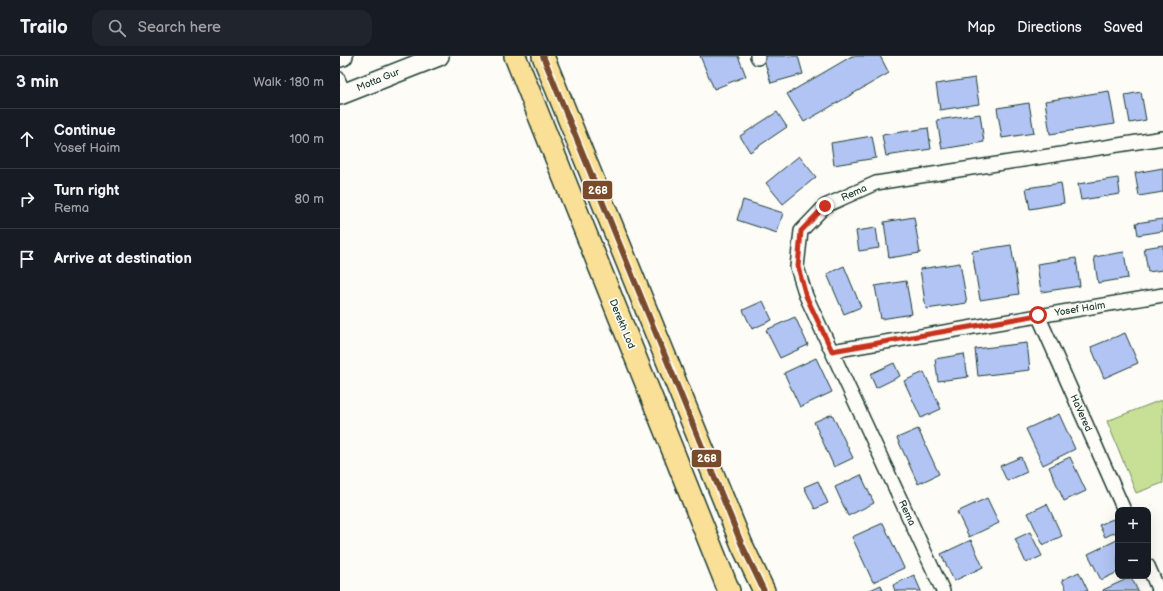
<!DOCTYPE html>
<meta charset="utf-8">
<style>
:root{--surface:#171b24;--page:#20242c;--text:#f1f3f6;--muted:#9ea1a6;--line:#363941}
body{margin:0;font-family:"Balsamiq Sans",sans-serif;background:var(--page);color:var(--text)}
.controls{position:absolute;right:12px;bottom:12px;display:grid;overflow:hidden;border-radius:8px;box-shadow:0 4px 16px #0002}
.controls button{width:36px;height:36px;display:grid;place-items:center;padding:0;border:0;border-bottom:1px solid var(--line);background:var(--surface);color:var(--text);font:20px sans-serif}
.stop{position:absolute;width:12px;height:12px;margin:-9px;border:3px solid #c8321e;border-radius:50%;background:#fff}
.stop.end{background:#c8321e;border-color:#fff;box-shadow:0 1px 4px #0008}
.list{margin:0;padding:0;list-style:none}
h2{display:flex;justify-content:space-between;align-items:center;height:52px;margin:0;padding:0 16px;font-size:17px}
h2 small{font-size:13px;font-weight:400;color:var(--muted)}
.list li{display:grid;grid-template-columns:26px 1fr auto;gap:12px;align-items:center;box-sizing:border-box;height:60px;padding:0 16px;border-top:1px solid var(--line)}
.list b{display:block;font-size:15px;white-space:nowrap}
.list p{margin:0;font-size:13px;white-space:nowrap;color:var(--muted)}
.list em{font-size:13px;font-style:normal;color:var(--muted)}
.icon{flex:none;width:22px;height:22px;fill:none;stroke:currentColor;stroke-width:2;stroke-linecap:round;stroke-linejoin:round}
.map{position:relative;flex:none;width:823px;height:535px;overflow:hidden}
header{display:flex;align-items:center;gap:24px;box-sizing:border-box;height:56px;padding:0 20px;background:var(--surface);border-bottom:1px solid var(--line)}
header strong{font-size:19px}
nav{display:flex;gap:22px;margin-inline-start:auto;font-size:14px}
.search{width:280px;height:36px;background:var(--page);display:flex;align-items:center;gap:10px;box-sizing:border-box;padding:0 14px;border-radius:12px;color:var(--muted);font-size:15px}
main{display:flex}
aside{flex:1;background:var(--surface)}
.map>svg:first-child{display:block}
.green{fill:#c7e096;stroke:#738e65}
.building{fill:#b1c4f3;stroke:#1f3d34}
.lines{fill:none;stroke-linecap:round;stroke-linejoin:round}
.lane-casing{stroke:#1f3d34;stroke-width:10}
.street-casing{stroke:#1f3d34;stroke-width:16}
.secondary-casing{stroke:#1f3d34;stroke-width:22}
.primary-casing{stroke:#1f3d34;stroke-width:24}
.lane{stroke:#fdfcf7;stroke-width:7}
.street{stroke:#fdfcf7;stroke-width:13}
.secondary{stroke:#fdfcf7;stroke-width:19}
.primary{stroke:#fadf96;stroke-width:21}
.bus-1-casing{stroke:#fdfcf7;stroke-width:9}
.bus-1{stroke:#7a4b2a;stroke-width:6}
.route{stroke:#c8321e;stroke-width:5}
.labels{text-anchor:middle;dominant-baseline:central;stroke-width:3.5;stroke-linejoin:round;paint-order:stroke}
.street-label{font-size:10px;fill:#1f3d34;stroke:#fdfcf7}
.line-badge{stroke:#fdfcf7;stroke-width:1.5}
.badge-label{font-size:11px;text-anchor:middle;font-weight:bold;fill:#fff}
</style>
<header>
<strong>Trailo</strong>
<div class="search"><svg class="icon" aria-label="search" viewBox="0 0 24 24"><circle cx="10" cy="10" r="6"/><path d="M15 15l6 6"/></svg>Search here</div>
<nav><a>Map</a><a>Directions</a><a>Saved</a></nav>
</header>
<main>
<aside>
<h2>3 min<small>Walk · 180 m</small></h2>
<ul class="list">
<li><svg class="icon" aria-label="ahead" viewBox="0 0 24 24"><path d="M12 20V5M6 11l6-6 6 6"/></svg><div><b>Continue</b><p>Yosef Haim</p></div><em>100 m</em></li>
<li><svg class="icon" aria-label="right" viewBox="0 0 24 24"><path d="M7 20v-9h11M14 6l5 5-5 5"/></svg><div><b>Turn right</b><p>Rema</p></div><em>80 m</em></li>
<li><svg class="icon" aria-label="arrive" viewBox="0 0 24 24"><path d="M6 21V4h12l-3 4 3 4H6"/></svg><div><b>Arrive at destination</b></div></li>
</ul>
</aside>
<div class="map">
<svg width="823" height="535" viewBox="0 0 823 535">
<rect width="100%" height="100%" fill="#fdfcf7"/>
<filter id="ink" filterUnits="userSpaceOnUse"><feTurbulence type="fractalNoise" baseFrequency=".025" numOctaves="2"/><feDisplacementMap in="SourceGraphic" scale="8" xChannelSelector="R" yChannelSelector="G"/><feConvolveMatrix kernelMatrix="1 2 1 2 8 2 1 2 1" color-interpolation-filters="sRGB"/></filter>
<g filter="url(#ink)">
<path class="green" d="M821,344L823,349V427L796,437L767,365Z"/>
<path class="building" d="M360,0H398L406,20L374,33Z
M423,0H458L463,18L431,27Z
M512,0H540L549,17L464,66L447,38Z
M635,22L639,48L600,54L596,28Z
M769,35L775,68L710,78L705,45Z
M801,36L806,64L790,67L785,39Z
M689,47L694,77L662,82L657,52Z
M437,56L447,71L410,96L400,80Z
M640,58L644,86L602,93L597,64Z
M588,72L591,93L546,100L542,79Z
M532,80L536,102L494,109L491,87Z
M459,100L476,121L443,148L426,127Z
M823,112V136L799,140L795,117Z
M778,122L780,138L741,144L738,128Z
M721,127L724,147L690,153L686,132Z
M403,144L443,157L437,177L397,164Z
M574,161L580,197L549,202L544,166Z
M823,163V175L798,179L796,167Z
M536,172L539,192L519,195L516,175Z
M671,189L679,238L640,244L632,195Z
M823,189V214L808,216L804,192Z
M784,196L788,222L758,227L754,201Z
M736,202L740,230L701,236L697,208Z
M620,207L627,247L586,253L580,213Z
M504,210L521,251L504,258L487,218Z
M566,225L572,258L541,263L535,230Z
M423,245L432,264L412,273L403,254Z
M455,261L468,289L440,302L426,274Z
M785,277L798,307L764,322L751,291Z
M687,287L690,314L638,320L635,293Z
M624,298L628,321L598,325L595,303Z
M476,302L492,336L460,351L444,317Z
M554,307L560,320L536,332L530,318Z
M584,316L601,353L581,362L564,325Z
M492,358L513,402L494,411L474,366Z
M719,358L735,393L703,409L686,373Z
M578,373L599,418L578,428L557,382Z
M681,401L687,416L667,425L660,410Z
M730,401L746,435L724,445L709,411Z
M521,419L534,447L508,460L495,431Z
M478,425L488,447L475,453L464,431Z
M647,442L659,467L629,481L617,456Z
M707,448L722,480L703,489L688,457Z
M773,463L778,475L765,481L759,469Z
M543,467L564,512L533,526L512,481Z
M690,476L702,500L686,507L675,483Z
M631,484L643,511L614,525L601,498Z
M777,484L778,487V516L761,524L748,498Z
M739,516L748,535H727L722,524Z
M574,519L581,535H555L553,529Z
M791,521L798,535H763V534Z
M541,529L543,535H528Z"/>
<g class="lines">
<defs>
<path id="lane" d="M0,20L7,36"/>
<path id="street" d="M417,0L418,2
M698,259L784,454
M492,295L823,239
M808,510L819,535
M603,535L466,240L457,211L461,175L485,150L536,127L823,82"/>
<path id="secondary" d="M0,1L3,0
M0,39L99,0"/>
<path id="primary" d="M175,0L389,535
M203,0L402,489L424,535"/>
</defs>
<use href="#lane" class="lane-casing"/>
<use href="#street" class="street-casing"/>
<use href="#secondary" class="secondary-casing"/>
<use href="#primary" class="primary-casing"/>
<use href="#lane" class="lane"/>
<use href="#street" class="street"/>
<use href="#secondary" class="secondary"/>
<use href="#primary" class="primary"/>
<defs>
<path id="bus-1" d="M203,0L402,489L424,535"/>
</defs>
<use href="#bus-1" class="bus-1-casing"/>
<use href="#bus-1" class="bus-1"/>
</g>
</g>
<g class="lines" filter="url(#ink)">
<path class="route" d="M485,150L461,175L458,211L466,240L492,295L698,259"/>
</g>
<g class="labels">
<g class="street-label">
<text transform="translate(38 24) rotate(-22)">Motta Gur</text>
<text transform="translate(514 137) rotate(-24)">Rema</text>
<text transform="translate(740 253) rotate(-9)">Yosef Haim</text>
<text transform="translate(282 268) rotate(68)">Derekh Lod</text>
<text transform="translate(741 357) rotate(66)">HaVered</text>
<text transform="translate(567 457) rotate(65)">Rema</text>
</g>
</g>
<g class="line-badge">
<rect x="242" y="124" width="31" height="20" rx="4" fill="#7a4b2a"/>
<rect x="351" y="393" width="31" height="19" rx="4" fill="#7a4b2a"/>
</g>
<g class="badge-label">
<text x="258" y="138">268</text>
<text x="367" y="406">268</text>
</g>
</svg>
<div class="controls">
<button>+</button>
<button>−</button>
</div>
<div class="stop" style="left:698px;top:259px"></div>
<div class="stop end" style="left:485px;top:150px"></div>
</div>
</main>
